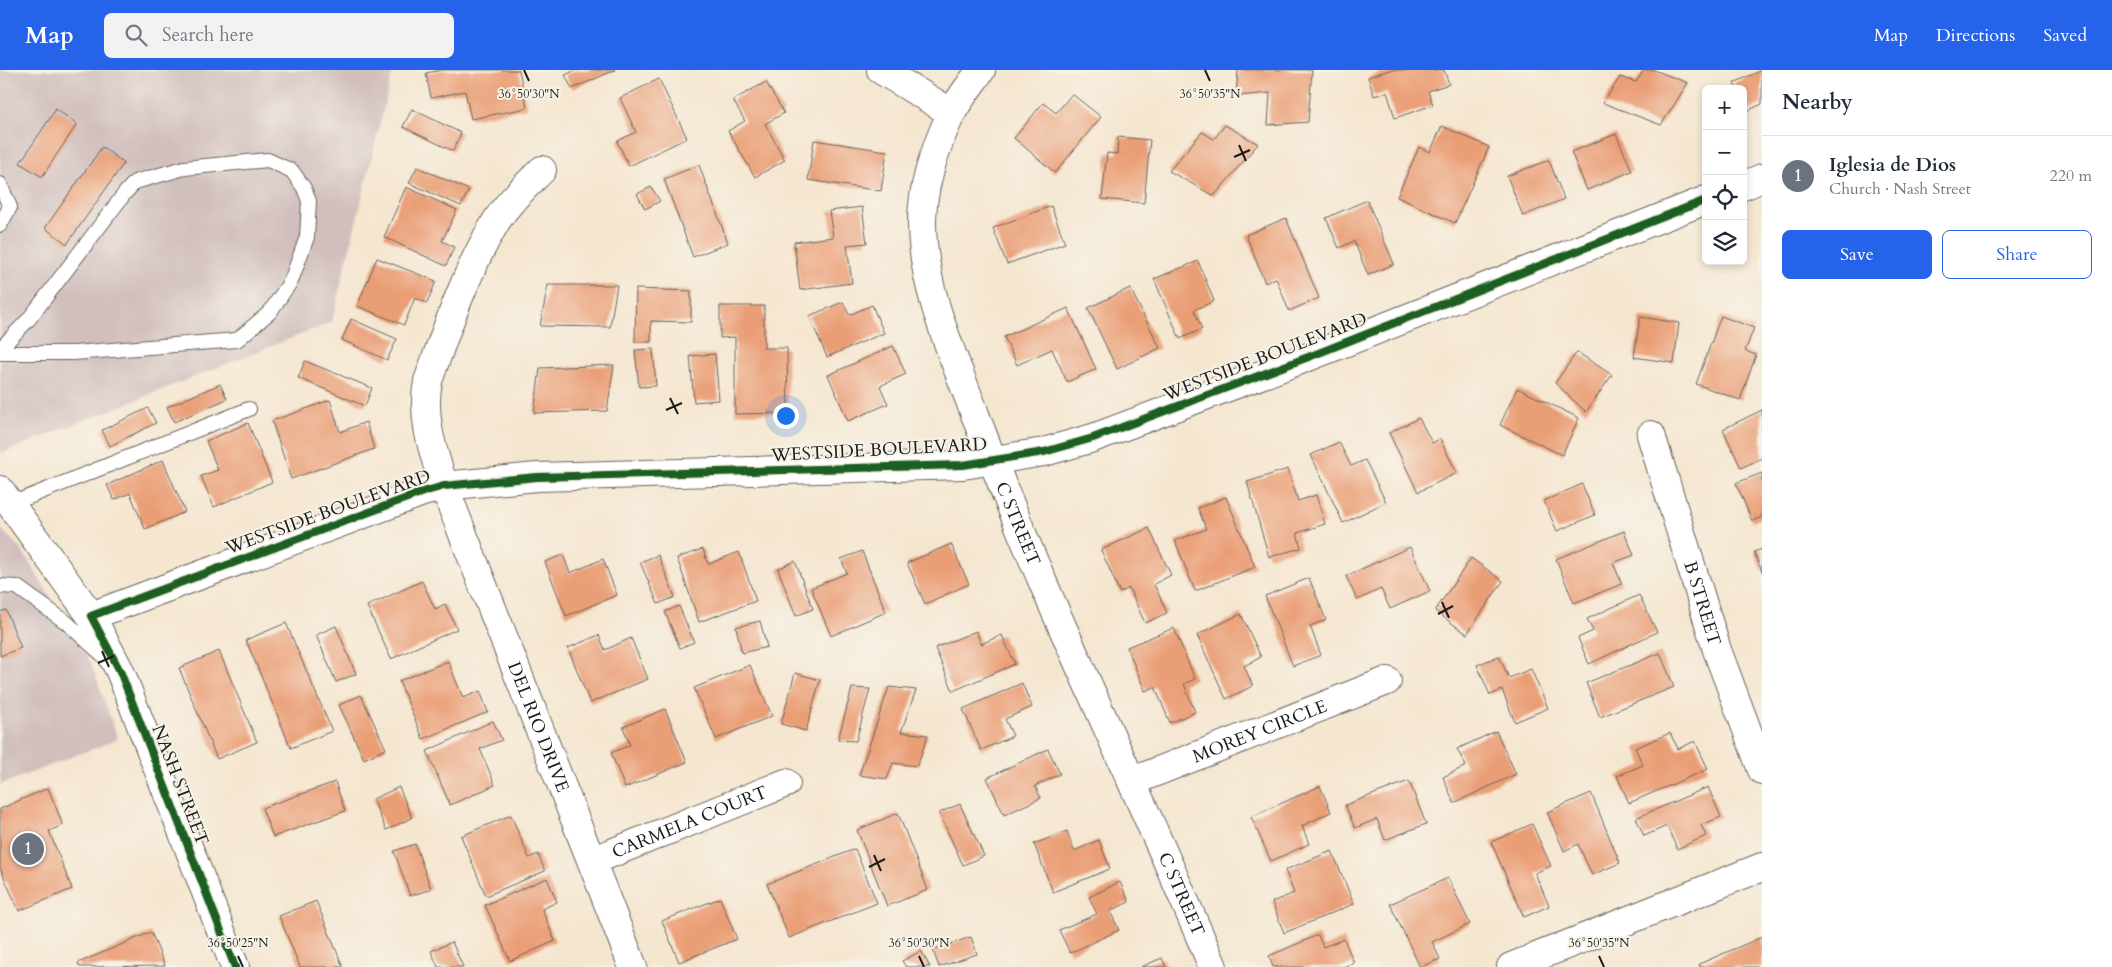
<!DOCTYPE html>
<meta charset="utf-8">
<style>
:root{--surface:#fff;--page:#f2f2f3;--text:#1f2937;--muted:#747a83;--line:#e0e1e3;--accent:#2563eb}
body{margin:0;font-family:Cardo,serif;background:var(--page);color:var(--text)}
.controls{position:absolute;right:15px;top:15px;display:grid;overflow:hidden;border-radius:8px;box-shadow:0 2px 8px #0003}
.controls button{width:45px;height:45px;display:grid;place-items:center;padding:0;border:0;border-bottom:1px solid var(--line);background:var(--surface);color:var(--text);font:25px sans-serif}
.you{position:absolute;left:785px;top:345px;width:18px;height:18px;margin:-12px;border:4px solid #fff;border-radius:50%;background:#1a73e8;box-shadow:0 0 0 8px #1a73e833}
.badge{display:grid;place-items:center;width:32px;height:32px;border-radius:50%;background:var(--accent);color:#fff;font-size:16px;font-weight:700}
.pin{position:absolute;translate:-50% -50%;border:2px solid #fff;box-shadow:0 1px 5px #0006}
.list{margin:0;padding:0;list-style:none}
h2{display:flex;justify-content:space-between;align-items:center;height:65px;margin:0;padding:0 20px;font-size:21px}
h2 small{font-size:16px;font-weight:400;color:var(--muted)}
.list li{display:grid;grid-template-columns:32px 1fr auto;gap:15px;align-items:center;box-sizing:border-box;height:80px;padding:0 20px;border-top:1px solid var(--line)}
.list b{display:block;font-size:19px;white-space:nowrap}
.list p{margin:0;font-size:16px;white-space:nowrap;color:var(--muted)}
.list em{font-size:16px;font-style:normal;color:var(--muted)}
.actions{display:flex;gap:10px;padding:15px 20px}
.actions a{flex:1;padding:11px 0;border:1px solid var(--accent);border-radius:8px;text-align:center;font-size:18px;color:var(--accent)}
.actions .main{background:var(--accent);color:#fff}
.icon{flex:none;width:28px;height:28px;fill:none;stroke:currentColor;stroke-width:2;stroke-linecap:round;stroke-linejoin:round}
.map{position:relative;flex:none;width:1762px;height:897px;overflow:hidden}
header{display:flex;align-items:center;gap:30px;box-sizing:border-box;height:70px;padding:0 25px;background:var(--accent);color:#fff}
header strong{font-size:24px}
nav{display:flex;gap:28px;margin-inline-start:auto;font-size:18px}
.search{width:350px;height:45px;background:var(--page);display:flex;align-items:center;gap:12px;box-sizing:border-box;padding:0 18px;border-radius:8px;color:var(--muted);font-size:19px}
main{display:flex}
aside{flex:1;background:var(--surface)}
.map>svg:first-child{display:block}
.industrial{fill:#d1bfbe}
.building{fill:#ea9e76}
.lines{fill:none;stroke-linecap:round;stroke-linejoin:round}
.lane-casing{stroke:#68635b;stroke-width:16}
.street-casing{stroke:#68635b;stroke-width:30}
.secondary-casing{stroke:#68635b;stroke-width:30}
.lane{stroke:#fff;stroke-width:14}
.street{stroke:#fff;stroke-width:28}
.secondary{stroke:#fff;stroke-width:28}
.cycleway-casing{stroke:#f7f3e8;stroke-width:11}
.cycleway{stroke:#1b5e20;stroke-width:8}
.ticks{fill:none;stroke:#1c1c1c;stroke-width:2}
.labels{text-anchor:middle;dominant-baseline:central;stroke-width:4;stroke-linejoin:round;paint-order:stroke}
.street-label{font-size:18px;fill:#1c1c1c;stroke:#f7f3e8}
.ticks-label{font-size:12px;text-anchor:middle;fill:#1c1c1c;stroke:#f7f3e8;stroke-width:4;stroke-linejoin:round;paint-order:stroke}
</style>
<header>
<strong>Map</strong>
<div class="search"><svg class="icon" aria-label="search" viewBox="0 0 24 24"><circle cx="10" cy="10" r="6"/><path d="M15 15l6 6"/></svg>Search here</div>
<nav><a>Map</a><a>Directions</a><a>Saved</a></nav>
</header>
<main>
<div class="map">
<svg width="1762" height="897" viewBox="0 0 1762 897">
<rect width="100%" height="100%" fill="#f7f3e8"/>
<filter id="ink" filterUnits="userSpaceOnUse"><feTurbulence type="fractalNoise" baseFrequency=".02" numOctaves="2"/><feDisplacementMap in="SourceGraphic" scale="10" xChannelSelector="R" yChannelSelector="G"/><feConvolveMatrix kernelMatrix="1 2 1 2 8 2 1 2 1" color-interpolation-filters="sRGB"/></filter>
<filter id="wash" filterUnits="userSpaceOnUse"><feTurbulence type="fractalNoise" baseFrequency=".0096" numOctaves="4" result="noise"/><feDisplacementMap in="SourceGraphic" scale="20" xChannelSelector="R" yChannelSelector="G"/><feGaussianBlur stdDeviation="1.12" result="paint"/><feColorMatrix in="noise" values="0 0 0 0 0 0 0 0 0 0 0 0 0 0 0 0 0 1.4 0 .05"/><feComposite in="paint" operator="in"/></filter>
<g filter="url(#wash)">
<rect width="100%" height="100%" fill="#f5e6d0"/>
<path class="industrial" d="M0,0H393L332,252L0,384Z
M0,458L21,479L91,593L118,669L0,715Z"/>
<g id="blocks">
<path class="building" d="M442,0H519L527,38L471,49L465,21L431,28L426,3Z
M576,0H615L572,19L565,5Z
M1238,0H1312L1308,52L1268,55L1270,23L1236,26Z
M1389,0H1444L1449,14L1428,21L1433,35L1395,48L1387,22L1374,26L1368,7Z
M1644,0H1654L1688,13L1661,55L1603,33L1620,7L1636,12Z
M1762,0V34L1747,41L1743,33V19H1737L1734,13Z
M659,9L687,68L629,96L617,71L636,62L620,28Z
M766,12L784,43L765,54L785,90L755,107L728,61L745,51L733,30Z
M1072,24L1101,47L1055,103L1014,68L1043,33L1056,43Z
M56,39L77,54L42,107L20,93Z
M412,39L461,63L453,81L403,57Z
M1225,55L1258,74L1214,126L1169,101L1202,62L1214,69Z
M1442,56L1489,77L1455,153L1397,127L1419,77L1430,82Z
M1616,64L1632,101L1587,120L1571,82Z
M1118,67L1150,70L1144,133L1102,129L1107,83L1117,84Z
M814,70L887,81L881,121L808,110Z
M102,77L124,93L67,174L45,158Z
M1549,90L1564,129L1523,146L1507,106Z
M699,95L728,173L693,187L664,109Z
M417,97L469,120L461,136L409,113Z
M406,117L457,140L442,171L454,177L446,196L384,167Z
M651,117L660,131L645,139L637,124Z
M1367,130L1394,194L1368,205L1354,171L1339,178L1326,148Z
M1051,136L1065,173L1007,194L993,158Z
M862,137L867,173L847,175L852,213L800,220L794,172L833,167L829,141Z
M1286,148L1319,228L1289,241L1276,208L1265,213L1246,165Z
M377,188L436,211L427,233L415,228L404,255L357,236Z
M1198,191L1214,231L1194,240L1202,259L1180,269L1154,209Z
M548,215H617L610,257L540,256Z
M1130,218L1160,278L1117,299L1088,238Z
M636,219L691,221V252L651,251V272H635Z
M843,232L849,245L872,235L884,263L827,287L809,246Z
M720,236H764V278H787L788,343L735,344V267L720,268Z
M1068,238L1096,299L1067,312L1052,279L1017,295L1004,267Z
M1721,246L1754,258L1745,281L1756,285L1740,330L1696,314Z
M1640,247L1679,253L1674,293L1634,287Z
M351,249L397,269L387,290L342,270Z
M893,276L906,304L880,316L888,334L848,351L828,305Z
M653,279L656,316L639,317L635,280Z
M1577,282L1612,305L1586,342L1555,313Z
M715,284L719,330L694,332L690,286Z
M305,291L372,318L365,336L298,308Z
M614,295L607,341L534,343L540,298Z
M220,314L227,329L174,352L167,337Z
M1517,318L1579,348L1562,385L1500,355Z
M330,330L340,362L366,352L374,379L291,409L272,351Z
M148,338L156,353L110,376L102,360Z
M1762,340V388L1741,398L1723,359Z
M1419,348L1432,373L1440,369L1457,403L1418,422L1389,363Z
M248,353L272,412L214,437L201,406L218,400L206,371Z
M1339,372L1351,396L1365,390L1386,432L1343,453L1311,385Z
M163,390L185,442L145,459L130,423L114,430L107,415Z
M1288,399L1298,431L1316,425L1325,454L1297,463L1301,478L1269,487L1247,412Z
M1762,403V447L1752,451L1736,413Z
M1582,414L1595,445L1557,461L1544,431Z
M1226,427L1255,497L1195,521L1175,471L1206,459L1198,438Z
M1149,458L1171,505L1154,514L1167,543L1145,553L1129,518L1120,523L1101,480Z
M1624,461L1634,485L1613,493L1622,514L1574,533L1556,489Z
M951,474L969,514L925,534L907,493Z
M1410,477L1430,521L1390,539L1381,519L1357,530L1346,506Z
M703,479L708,494L739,482L756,531L699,552L677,488Z
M1762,479V502L1754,482Z
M862,481L886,542L831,566L811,518L847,503L841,489Z
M563,485L570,503L603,489L617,525L566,546L545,492Z
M658,485L675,527L658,534L640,492Z
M1471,488L1503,511L1467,564L1435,541Z
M795,491L813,539L796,546L778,499Z
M1309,508L1326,550L1310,556L1321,585L1293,596L1265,526Z
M422,511L435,539L445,534L457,559L391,589L367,536Z
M1639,525L1657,562L1589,594L1578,568L1593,561L1587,549Z
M679,536L694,572L680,578L665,542Z
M6,540L21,578L0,586V542Z
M1241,544L1261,587L1244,596L1253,616L1226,629L1197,565Z
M760,551L767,577L742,583L736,557Z
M286,553L332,661L291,678L246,570Z
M336,556L356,604L336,612L316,565Z
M1174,558L1195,609L1184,614L1195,642L1170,653L1155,617L1145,621L1127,577Z
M976,561L981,574L1002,565L1015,594L953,621L935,578Z
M599,565L605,580L631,568L648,609L590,633L568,578Z
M219,581L257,672L217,689L179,598Z
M1660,583L1674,617L1600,647L1586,613Z
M1499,586L1509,608L1531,599L1548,638L1515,652L1502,620L1490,625L1477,595Z
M448,591L463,628L480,621L488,642L423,669L399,611Z
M750,595L772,646L716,669L694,618Z
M795,603L820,610L806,661L781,654Z
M1022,613L1032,637L1005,649L1013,666L981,680L963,639Z
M889,617L916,620L901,662L928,665L917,696L893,693L887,709L859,705Z
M852,618L870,619L856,671L838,670Z
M361,625L386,679L364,689L339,635Z
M665,639L687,692L625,718L611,683L630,675L623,657Z
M493,651L502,670L480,679L495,715L450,735L427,681Z
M1496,661L1516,704L1454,733L1443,707L1466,696L1457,679Z
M1670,663L1678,679L1695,671L1708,699L1629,733L1617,706L1643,695L1635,678Z
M1048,679L1060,704L1035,716L1041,728L1004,745L987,708Z
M1409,711L1426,754L1385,770L1377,749L1355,758L1345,735Z
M335,712L345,741L273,767L262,738Z
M1320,716L1331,742L1302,756L1309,774L1271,791L1251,747Z
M399,717L412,748L386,760L373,729Z
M1708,717L1721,747L1701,755L1706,766L1677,779L1667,756L1644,766L1636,748Z
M48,718L63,755L49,761L72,819L19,841L0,798V739Z
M1591,723L1620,793L1592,805L1578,774L1564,781L1547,742Z
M960,734L984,786L963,795L939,743Z
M898,743L928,820L887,836L857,760Z
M511,745L529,788L538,784L545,801L486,826L461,766Z
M1532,754L1551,796L1535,803L1549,836L1524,847L1491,772Z
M1067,761L1074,781L1099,770L1110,799L1053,822L1034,774Z
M415,774L431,819L410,826L394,781Z
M855,779L877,833L789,868L767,814Z
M1332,781L1354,834L1284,863L1272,832L1294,823L1285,800Z
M547,808L557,832L542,839L555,871L510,891L485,835Z
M1448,808L1470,854L1432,872L1440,889L1420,897L1390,834Z
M1120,812L1129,832L1110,841L1119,860L1070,883L1059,860L1097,844L1089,827Z
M720,828L737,869L679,892L662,851Z
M316,831L343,897H300L279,846Z
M151,862L165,896L80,897L78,893Z
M1318,865L1323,877L1344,869L1354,893L1343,897H1273L1269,886Z
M971,867L977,884L939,897L933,880Z
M1762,867V897H1700L1699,894Z
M452,872L463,897H438L431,881Z
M921,881L930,897H906L902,891Z
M1162,888L1166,897H1141Z"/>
</g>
</g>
<g filter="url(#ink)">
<use href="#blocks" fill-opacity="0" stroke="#68635b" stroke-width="1"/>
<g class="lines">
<defs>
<path id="lane" d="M0,114L10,137L0,155
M0,279L29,249L125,123L135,112L184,98L268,90L292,101L304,118L309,131L307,167L291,211L270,242L237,270L74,283H0
M11,434L249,339
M0,516L17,517L66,552L105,587"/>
<g id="street">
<path d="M881,0L952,43"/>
<path id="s1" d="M981,0C971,14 959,29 951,44C936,76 922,116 922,152C922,220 953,284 976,347C1046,535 1136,713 1213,897"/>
<path id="s2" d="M542,100C525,117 506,134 494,155C465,204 447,258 428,311C421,348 433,381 444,416L633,897"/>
<path id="s3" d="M1651,365L1717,580L1762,700"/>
<path id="s4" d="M1133,711L1387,611"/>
<path id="s5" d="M592,791L786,713"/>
<path d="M1511,897L1762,797"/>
</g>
<path id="secondary" d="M1743,116L1762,108
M0,420L91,546L120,601L235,897
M91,546L423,422L444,416L537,407L963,395L1044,382L1093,368L1311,286L1706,130"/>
</defs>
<use href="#lane" class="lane-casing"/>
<use href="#street" class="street-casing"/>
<use href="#secondary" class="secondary-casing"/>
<use href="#lane" class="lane"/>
<use href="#street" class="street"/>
<use href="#secondary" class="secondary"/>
<defs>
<path id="cycleway" d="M235,897L120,601L91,546L423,422L444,416L537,407L963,395L1044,382L1093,368L1311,286L1706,130"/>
</defs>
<use href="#cycleway" class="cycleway-casing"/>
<use href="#cycleway" class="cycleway"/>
</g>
</g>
<path class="ticks" d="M524,0L529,11M1205,0L1210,11M1239,75L1246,91M1234,87L1250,80M670,328L678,344M666,340L682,333M1442,532L1449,548M1438,544L1453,536M102,581L109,597M98,593L114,586M874,785L881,801M869,797L885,789M238,886L243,897M919,886L924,897M1599,886L1604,897"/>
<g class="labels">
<g class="street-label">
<text transform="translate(1265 287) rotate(-21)">WESTSIDE BOULEVARD</text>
<text transform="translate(879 380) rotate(-3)">WESTSIDE BOULEVARD</text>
<text transform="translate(328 442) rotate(-20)">WESTSIDE BOULEVARD</text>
<text stroke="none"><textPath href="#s1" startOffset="484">C STREET</textPath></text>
<text stroke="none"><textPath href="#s3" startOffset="176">B STREET</textPath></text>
<text stroke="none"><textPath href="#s2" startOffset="609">DEL RIO DRIVE</textPath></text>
<text stroke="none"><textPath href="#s4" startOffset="136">MOREY CIRCLE</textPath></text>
<text transform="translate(180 715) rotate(69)">NASH STREET</text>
<text stroke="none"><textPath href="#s5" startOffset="105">CARMELA COURT</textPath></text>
<text stroke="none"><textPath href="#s1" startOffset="889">C STREET</textPath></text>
</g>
</g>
<g class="ticks-label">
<text x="529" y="28">36°50'30"N</text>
<text x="1210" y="28">36°50'35"N</text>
<text x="238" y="877">36°50'25"N</text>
<text x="919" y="877">36°50'30"N</text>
<text x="1599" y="877">36°50'35"N</text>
</g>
</svg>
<div class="controls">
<button>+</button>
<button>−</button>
<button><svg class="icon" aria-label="locate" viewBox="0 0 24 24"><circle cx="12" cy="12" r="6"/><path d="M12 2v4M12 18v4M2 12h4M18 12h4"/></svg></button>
<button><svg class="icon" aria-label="layers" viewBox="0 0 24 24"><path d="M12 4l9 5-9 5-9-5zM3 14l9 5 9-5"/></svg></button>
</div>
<div class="you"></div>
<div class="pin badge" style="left:28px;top:779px;background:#6b7280">1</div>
</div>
<aside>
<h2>Nearby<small></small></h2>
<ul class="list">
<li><span class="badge" style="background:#6b7280">1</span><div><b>Iglesia de Dios</b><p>Church · Nash Street</p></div><em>220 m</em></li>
</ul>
<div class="actions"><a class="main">Save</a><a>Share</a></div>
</aside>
</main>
